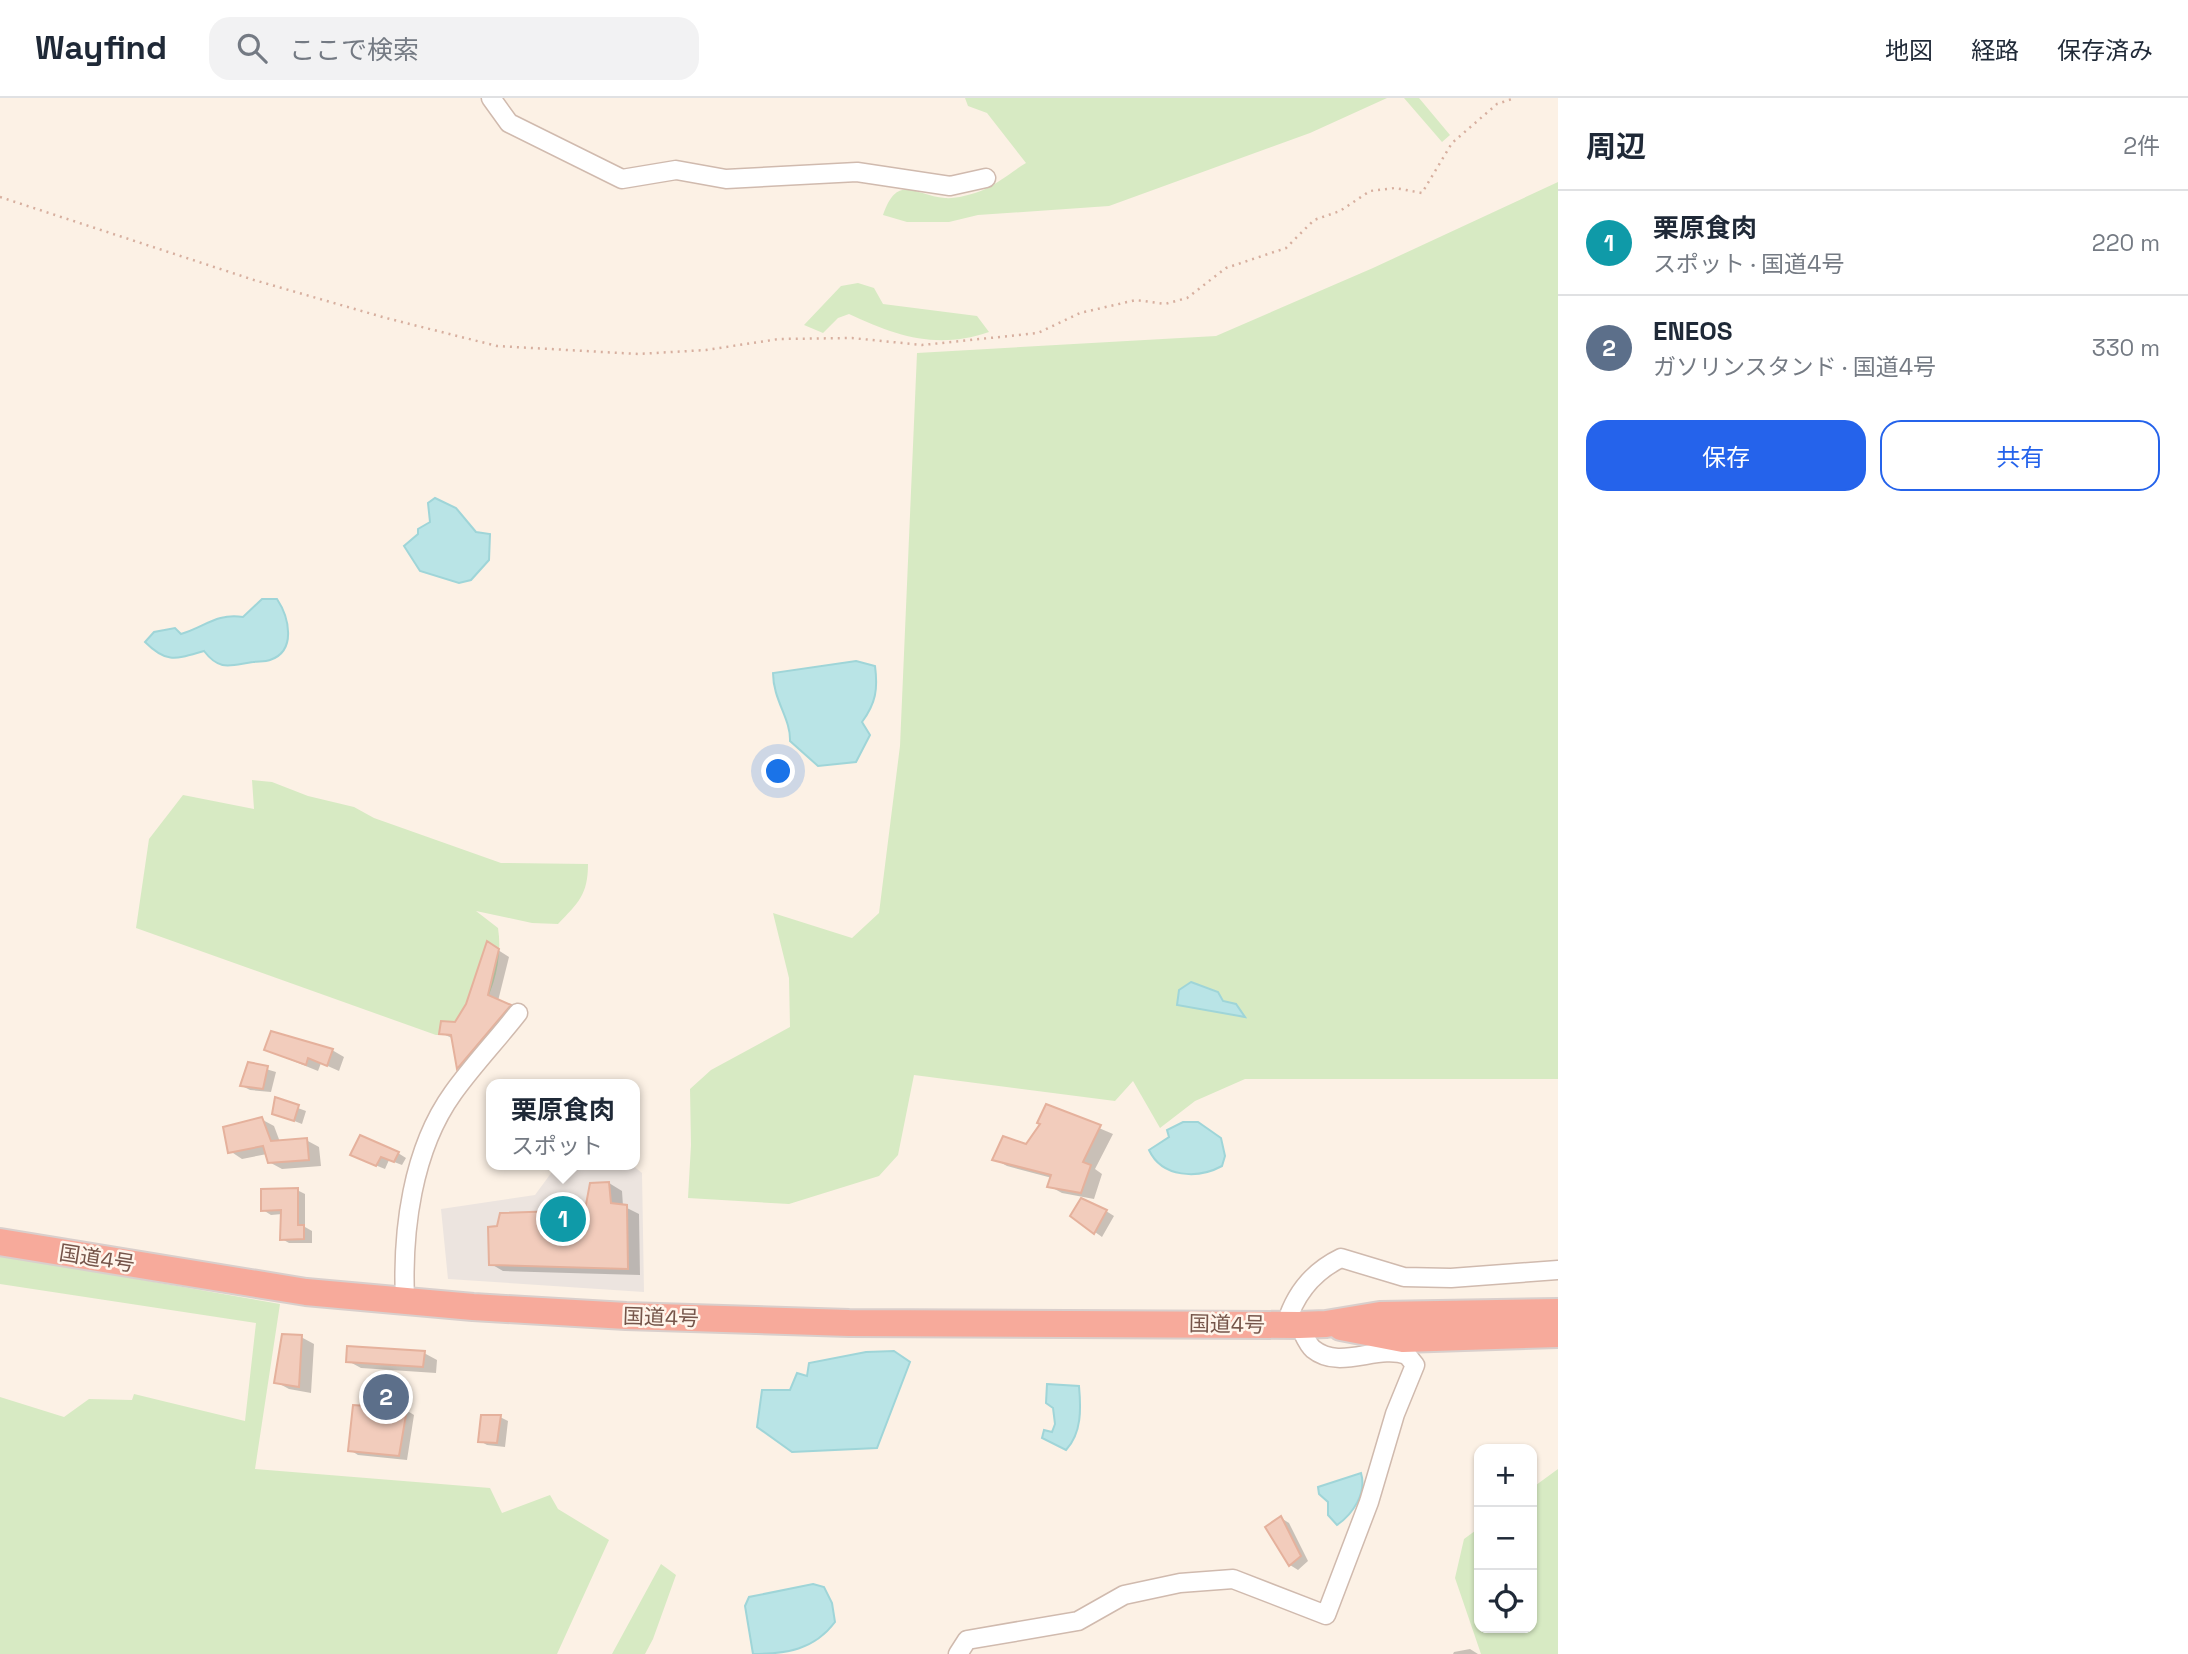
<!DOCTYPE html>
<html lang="ja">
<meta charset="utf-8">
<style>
:root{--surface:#fff;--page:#f2f2f3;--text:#1f2937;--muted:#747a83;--line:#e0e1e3;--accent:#2563eb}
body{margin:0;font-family:"Space Grotesk","Noto Sans JP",sans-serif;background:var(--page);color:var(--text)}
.controls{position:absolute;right:21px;bottom:21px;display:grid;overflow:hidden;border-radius:14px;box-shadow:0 2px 5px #0004}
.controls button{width:63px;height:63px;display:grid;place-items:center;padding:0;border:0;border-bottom:2px solid var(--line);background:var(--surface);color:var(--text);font:35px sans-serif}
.you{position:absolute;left:779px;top:674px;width:24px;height:24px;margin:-18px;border:5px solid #fff;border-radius:50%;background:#1a73e8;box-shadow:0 0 0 10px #1a73e833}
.badge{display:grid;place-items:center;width:46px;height:46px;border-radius:50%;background:var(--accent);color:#fff;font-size:23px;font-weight:700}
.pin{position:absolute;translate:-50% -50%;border:4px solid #fff;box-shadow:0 2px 7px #0006}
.popup{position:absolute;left:486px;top:981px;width:154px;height:91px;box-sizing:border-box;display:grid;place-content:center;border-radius:14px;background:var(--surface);filter:drop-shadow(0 2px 5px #0005);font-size:23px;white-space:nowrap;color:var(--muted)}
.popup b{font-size:26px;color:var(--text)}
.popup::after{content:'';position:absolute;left:50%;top:100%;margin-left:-14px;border:14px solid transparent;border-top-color:var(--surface)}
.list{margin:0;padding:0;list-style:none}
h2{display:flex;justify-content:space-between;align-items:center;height:91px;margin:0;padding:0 28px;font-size:30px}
h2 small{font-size:23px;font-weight:400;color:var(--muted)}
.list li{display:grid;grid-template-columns:46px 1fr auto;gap:21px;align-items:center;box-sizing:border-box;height:105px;padding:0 28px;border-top:2px solid var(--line)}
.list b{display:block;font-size:26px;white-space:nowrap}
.list p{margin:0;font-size:23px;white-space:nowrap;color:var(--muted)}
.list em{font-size:23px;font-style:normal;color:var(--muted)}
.actions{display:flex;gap:14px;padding:21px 28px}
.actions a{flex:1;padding:16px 0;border:2px solid var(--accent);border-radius:21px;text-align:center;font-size:24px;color:var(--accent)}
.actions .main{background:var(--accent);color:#fff}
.icon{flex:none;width:38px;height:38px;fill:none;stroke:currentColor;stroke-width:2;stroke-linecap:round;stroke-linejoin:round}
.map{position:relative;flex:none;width:1558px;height:1556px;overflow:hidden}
header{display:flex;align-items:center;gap:42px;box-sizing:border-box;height:98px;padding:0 35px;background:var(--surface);border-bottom:2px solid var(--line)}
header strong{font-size:33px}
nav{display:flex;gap:38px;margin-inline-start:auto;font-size:24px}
.search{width:490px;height:63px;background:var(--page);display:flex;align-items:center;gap:18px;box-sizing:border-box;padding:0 24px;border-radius:21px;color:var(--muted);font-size:26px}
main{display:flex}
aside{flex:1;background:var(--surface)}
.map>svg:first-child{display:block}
.industrial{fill:#ece4df}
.green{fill:#d7eac3}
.water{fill:#b9e4e6;stroke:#9fd5d8;stroke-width:2}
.shadow{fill:#0003}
.building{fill:#f2ccbc;stroke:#e5b19c;stroke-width:2}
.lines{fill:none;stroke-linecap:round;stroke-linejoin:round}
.minor-casing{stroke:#d0baae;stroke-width:21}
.highway-casing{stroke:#d9cfcc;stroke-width:30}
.path{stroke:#d7af9f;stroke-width:2.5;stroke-dasharray:2 5;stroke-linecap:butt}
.minor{stroke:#fff;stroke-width:18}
.highway{stroke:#f7aa9b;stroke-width:26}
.labels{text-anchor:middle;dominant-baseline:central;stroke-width:5;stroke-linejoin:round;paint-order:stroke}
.street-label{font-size:21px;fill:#76554a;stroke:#fff5eb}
</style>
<header>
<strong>Wayfind</strong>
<div class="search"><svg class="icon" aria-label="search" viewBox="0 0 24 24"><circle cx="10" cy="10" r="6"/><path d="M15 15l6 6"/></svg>ここで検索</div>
<nav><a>地図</a><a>経路</a><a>保存済み</a></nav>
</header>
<main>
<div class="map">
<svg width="1558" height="1556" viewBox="0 0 1558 1556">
<rect width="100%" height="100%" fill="#fcf1e5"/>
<path class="industrial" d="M557,1067H632L642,1075L644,1194L448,1181L441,1111L535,1097Z"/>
<path class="green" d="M965,0H1387L1310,35L1109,108L978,117L949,124H907L883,117C898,74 915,98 945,100C954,101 970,97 978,94C995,88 1011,74 1026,65L987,15L968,8Z
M1404,0H1419L1450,37L1442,44Z
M1558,84V981H1245L1195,1003L1160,1030L1133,983L1115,1003L914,977L898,1057L879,1078L789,1106L688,1100L691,1047L690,991L711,972L790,929L789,880L773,815L852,840L879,815L900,648L917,255L1216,238L1373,170Z
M858,185L874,190L883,206L977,218L989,234C936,252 897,238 849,216L838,220L823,235L804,227L841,188Z
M252,682L272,684L308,698L354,709L374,720L501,765L588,766C588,797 578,805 558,826L532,825L476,813L498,830C504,868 489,907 466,937H436L136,830L149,741L183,697L254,711Z
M0,1157L280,1206L255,1371L490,1390L502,1415L550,1397L558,1411L609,1442L557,1556H0V1299L64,1319L89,1301L132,1302L134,1296L245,1323L256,1225L0,1186Z
M1558,1371V1556H1481L1455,1480L1464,1441L1479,1430V1530H1532V1390Z
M661,1466L676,1477L653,1541L645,1556H612Z"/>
<path class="water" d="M435,400L456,410L476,434L490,436L489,462L471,482L459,485L420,473L404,448L418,436V431L430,424L428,405Z
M262,501H277C289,519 297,553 270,562C265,564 258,563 253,564C231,567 220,574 204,553C176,561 167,566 145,544L154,534L175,530L181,536C205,529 216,515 243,519Z
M856,563L875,568C878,591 876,605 862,624L870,637L856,664L818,668L790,643C791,621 773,602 773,575Z
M1191,884L1218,894L1223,903L1236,906L1245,919L1177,907L1179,892Z
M1183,1024H1198L1221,1040L1225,1058L1222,1068C1198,1081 1162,1080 1149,1052L1169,1039L1167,1032Z
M894,1253L910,1264L877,1350L792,1354L757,1329L762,1292H790L797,1275L807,1278L809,1265L866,1254Z
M1047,1286L1079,1288C1081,1310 1082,1335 1066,1352L1042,1340L1044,1332L1052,1334L1055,1326L1053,1310L1046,1305Z
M1361,1375C1367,1395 1353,1416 1337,1427L1328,1417V1404L1319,1396L1318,1389Z
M813,1486L824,1489L832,1505L835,1524C814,1552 786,1556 753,1556L745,1508L749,1499Z"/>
<path class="shadow" d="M498,852L509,859L498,903L520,914L468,976L458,970L454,941L441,935L456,926Z
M266,952H332L344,959L339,973L321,965L318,973Z
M249,966L276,974L271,994L250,992L242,988Z
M276,1002L306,1013L302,1026L274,1015Z
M1047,1008L1113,1036L1095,1071L1102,1076L1094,1101L1062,1095L1049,1088L1052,1080L1007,1068L994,1061L1027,1049L1042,1026Z
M261,1021L274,1028L280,1044L306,1042L319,1049L321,1068L282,1071L269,1064L267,1056L242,1061L230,1053Z
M398,1055L406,1060L402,1067L389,1062L385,1071L360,1061Z
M609,1085L622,1093L623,1108L639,1116L640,1177L503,1173L491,1166L498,1130L587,1114Z
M297,1092L305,1096V1129L312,1133V1145H289L282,1141V1116L271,1117L263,1112Z
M1106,1113L1114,1118L1102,1139L1095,1134Z
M301,1239L314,1246L311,1295L289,1291L276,1284Z
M424,1255L437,1262L436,1275L361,1270L348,1263Z
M406,1312L414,1317L407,1362L358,1357L350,1352Z
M500,1319L508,1323L505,1349L487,1347L480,1343Z
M1281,1420L1289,1425L1308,1463L1298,1472L1290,1467Z
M1470,1551L1478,1556H1453L1454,1554Z"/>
<path class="building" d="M487,843L499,851L488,897L511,907L457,971L451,937L439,936L441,923L455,924L466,906Z
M271,933L333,951L327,968L308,960L306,967L264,952Z
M248,964L268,968L263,991L240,988Z
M275,999L299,1007L294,1023L272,1016Z
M1046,1006L1101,1027L1083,1064L1091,1067L1081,1095L1047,1089L1051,1077L992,1062L1003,1038L1026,1046L1040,1026L1037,1025Z
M262,1019L271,1043L307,1040L309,1062L268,1065L263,1048L228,1055L223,1029Z
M360,1037L399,1054L394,1064L381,1059L376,1068L350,1057Z
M609,1084L611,1105L627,1107L628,1171L489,1167L488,1129L497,1128L500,1115L585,1112L590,1085Z
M298,1090V1127H304V1141L280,1142L281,1112L261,1113V1091Z
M1081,1100L1107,1112L1094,1136L1070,1118Z
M282,1236L302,1237L299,1289L274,1285Z
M347,1248L425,1253L423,1269L346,1264Z
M353,1307L407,1311L399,1358L348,1353Z
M481,1317H501L497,1345L478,1344Z
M1281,1418L1301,1458L1289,1468L1265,1429Z"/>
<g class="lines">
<defs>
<path id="minor" d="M491,0L509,25L622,81L676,72L726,81L857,74L950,88L986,80
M405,1202C402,1133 412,1052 453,995C473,967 497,942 518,915
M1286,1226C1295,1196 1312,1174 1341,1160L1404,1179L1451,1180L1558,1172
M958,1556L967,1542L1078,1523L1124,1497L1180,1485L1233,1481L1326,1517L1369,1404L1395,1316L1415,1267L1407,1257C1377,1246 1340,1273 1313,1251C1307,1246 1303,1234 1299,1227"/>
<path id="highway" d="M0,1144L306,1194L473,1209L626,1218L849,1225L1299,1227L1326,1226L1380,1217L1558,1214
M1341,1229L1403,1241L1558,1236"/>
</defs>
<use href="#minor" class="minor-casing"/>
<use href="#highway" class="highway-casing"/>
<path class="path" d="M0,99L254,182L386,220L497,248L638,256L706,252L779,241L852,240L922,247L1038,235L1080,215L1136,202L1165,206L1187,200L1226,170L1286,150L1314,122L1340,113L1370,93L1395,90L1422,95L1452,45L1497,6L1515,0"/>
<use href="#minor" class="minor"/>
<use href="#highway" class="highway"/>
</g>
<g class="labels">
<g class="street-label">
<text transform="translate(97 1160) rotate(9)">国道4号</text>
<text transform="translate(661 1219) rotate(2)">国道4号</text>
<text transform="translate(1227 1226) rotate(1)">国道4号</text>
</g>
</g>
</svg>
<div class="controls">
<button>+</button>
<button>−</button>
<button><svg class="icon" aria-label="locate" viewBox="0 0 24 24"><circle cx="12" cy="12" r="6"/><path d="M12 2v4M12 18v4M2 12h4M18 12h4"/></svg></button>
</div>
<div class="you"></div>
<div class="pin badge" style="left:563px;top:1121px;background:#0f9aa8">1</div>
<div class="popup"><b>栗原食肉</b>スポット</div>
<div class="pin badge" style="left:386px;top:1299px;background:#5c6f8a">2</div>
</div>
<aside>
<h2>周辺<small>2件</small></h2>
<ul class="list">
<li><span class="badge" style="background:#0f9aa8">1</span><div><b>栗原食肉</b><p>スポット · 国道4号</p></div><em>220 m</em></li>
<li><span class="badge" style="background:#5c6f8a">2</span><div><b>ENEOS</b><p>ガソリンスタンド · 国道4号</p></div><em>330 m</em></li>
</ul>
<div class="actions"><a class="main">保存</a><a>共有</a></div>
</aside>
</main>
